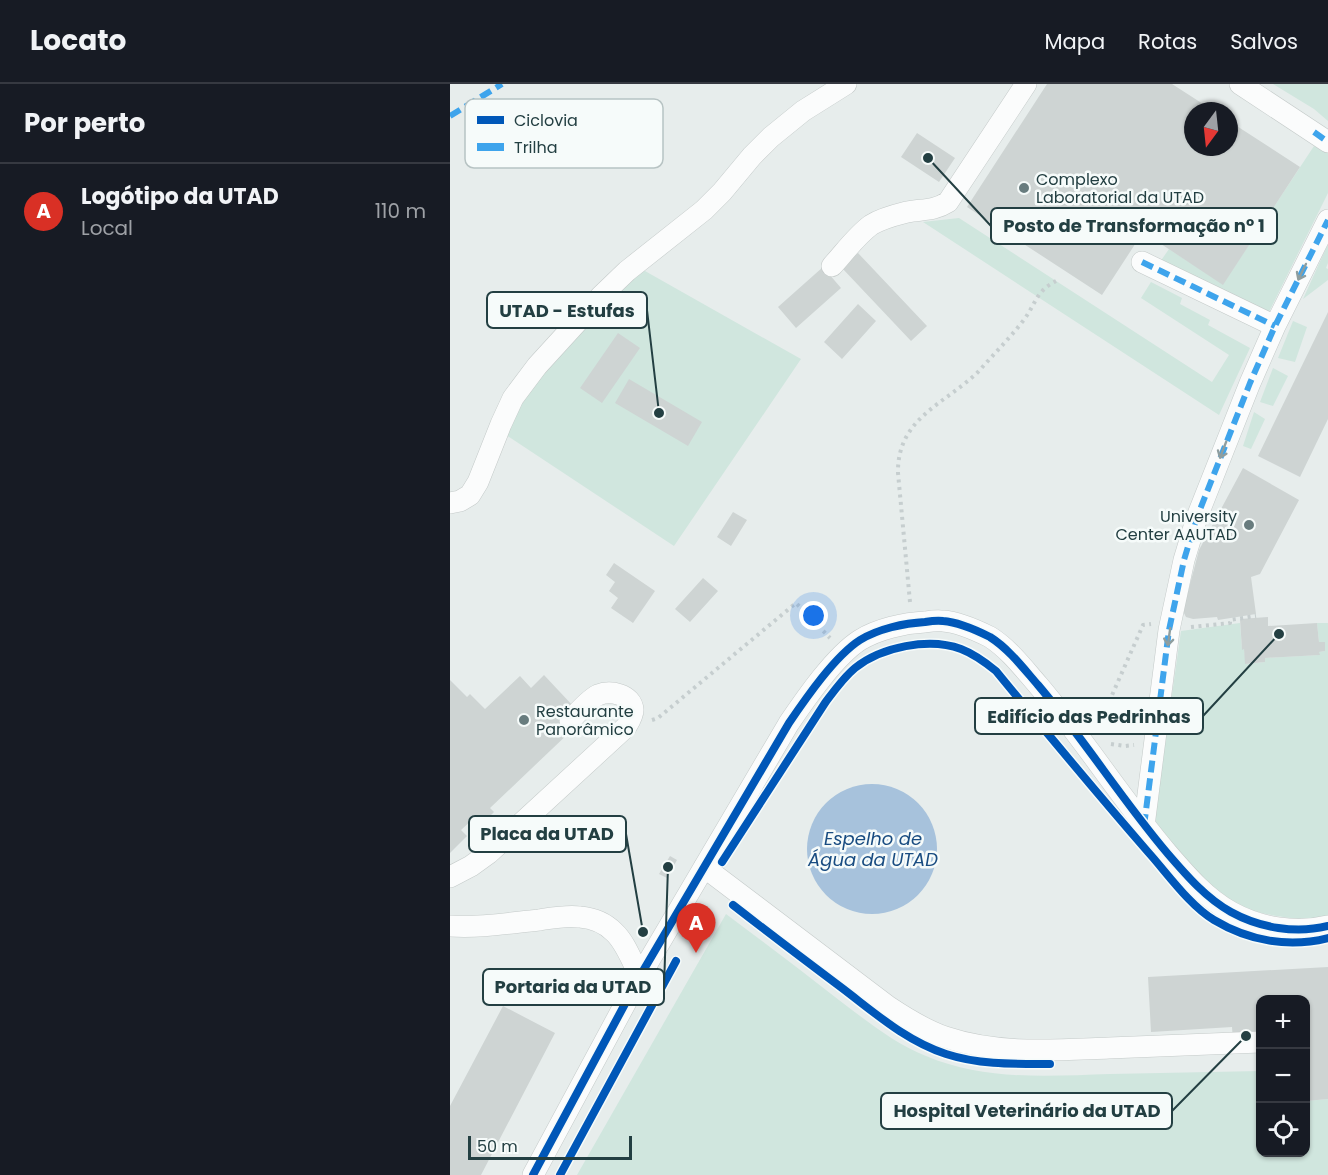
<!DOCTYPE html>
<html lang="pt">
<meta charset="utf-8">
<style>
:root{--surface:#171b24;--page:#20242c;--text:#f1f3f6;--muted:#9ea1a6;--line:#363941;--accent:#d93025}
body{margin:0;font-family:Poppins,sans-serif;background:var(--page);color:var(--text)}
.controls{position:absolute;right:18px;bottom:18px;display:grid;overflow:hidden;border-radius:12px;box-shadow:0 2px 4px #0004}
.controls button{width:54px;height:54px;display:grid;place-items:center;padding:0;border:0;border-bottom:2px solid var(--line);background:var(--surface);color:var(--text);font:30px sans-serif}
.compass{position:absolute;left:734px;top:18px;width:54px;height:54px;border-radius:50%;background:var(--surface);box-shadow:0 2px 4px #0004;rotate:195deg}
.scale{position:absolute;left:18px;bottom:15px;width:164px;box-sizing:border-box;padding-left:6px;border:3px solid #233f42;border-top:0;font-size:16px;line-height:21px;white-space:nowrap;color:#233f42;-webkit-text-stroke:4px #f6fbfa;paint-order:stroke}
.you{position:absolute;left:364px;top:532px;width:21px;height:21px;margin:-15px;border:4px solid #fff;border-radius:50%;background:#1a73e8;box-shadow:0 0 0 9px #1a73e833}
.badge{display:grid;place-items:center;width:39px;height:39px;border-radius:50%;background:var(--accent);color:#fff;font-size:20px;font-weight:700}
.pin{position:absolute;translate:-50% -50px;filter:drop-shadow(0 2px 3px #0008)}
.pin::after{content:'';position:absolute;top:32px;width:21px;height:18px;background:inherit;clip-path:polygon(0 0,100% 0,50% 100%)}
.list{margin:0;padding:0;list-style:none}
h2{display:flex;justify-content:space-between;align-items:center;height:78px;margin:0;padding:0 24px;font-size:26px}
h2 small{font-size:20px;font-weight:400;color:var(--muted)}
.list li{display:grid;grid-template-columns:39px 1fr auto;gap:18px;align-items:center;box-sizing:border-box;height:96px;padding:0 24px;border-top:2px solid var(--line)}
.list b{display:block;font-size:22px;white-space:nowrap}
.list p{margin:0;font-size:20px;white-space:nowrap;color:var(--muted)}
.list em{font-size:20px;font-style:normal;color:var(--muted)}
.icon{flex:none;width:33px;height:33px;fill:none;stroke:currentColor;stroke-width:2;stroke-linecap:round;stroke-linejoin:round}
.map{position:relative;flex:none;width:878px;height:1091px;overflow:hidden}
header{display:flex;align-items:center;gap:36px;box-sizing:border-box;height:84px;padding:0 30px;background:var(--surface);border-bottom:2px solid var(--line)}
header strong{font-size:28px}
nav{display:flex;gap:33px;margin-inline-start:auto;font-size:21px}
main{display:flex}
aside{flex:1;background:var(--surface)}
.map>svg:first-child{display:block}
.green{fill:#d0e6de}
.water{fill:#a7c2dc}
.building{fill:#ced4d3}
.lines{fill:none;stroke-linecap:round;stroke-linejoin:round}
.minor-casing{stroke:#c4cac9;stroke-width:22}
.path{stroke:#c6cecf;stroke-width:4;stroke-dasharray:3 4.5;stroke-linecap:butt}
.minor{stroke:#fbfcfc;stroke-width:21}
.quiet{stroke:#3ea4ec;stroke-width:6;stroke-dasharray:12 6;stroke-linecap:butt}
.cycleway-casing{stroke:#f6fbfa;stroke-width:11}
.cycleway{stroke:#0057b8;stroke-width:8}
.oneway{stroke:#8f9e9f}
.poi-dot{fill:#687c7e;stroke:#f6fbfa;stroke-width:2}
.labels{text-anchor:middle;dominant-baseline:central;stroke-width:5;stroke-linejoin:round;paint-order:stroke}
.poi-label{font-size:16px;fill:#233f42;stroke:#f6fbfa;text-anchor:start}
.water-label{font-size:18px;font-style:italic;fill:#194c81;stroke:#f6fbfa}
.key{fill:#f6fbfa;stroke:#b7c3c3;stroke-width:1.5}
.key-label{font-size:16px;fill:#233f42}
.leader{fill:none;stroke:#233f42;stroke-width:2}
.callout-dot{fill:#233f42;stroke:#f6fbfa;stroke-width:2}
.callout{fill:#f6fbfa;stroke:#233f42;stroke-width:2}
.callout-label{font-size:18px;text-anchor:middle;font-weight:bold;fill:#233f42}
</style>
<header>
<strong>Locato</strong>
<nav><a>Mapa</a><a>Rotas</a><a>Salvos</a></nav>
</header>
<main>
<aside>
<h2>Por perto<small></small></h2>
<ul class="list">
<li><span class="badge">A</span><div><b>Logótipo da UTAD</b><p>Local</p></div><em>110 m</em></li>
</ul>
</aside>
<div class="map">
<svg width="878" height="1091" viewBox="0 0 878 1091">
<rect width="100%" height="100%" fill="#e7edec"/>
<path class="green" d="M823,0H878V37L864,25Z
M864,62L878,69V109L818,230L710,178L719,165L773,200Z
M509,134L762,298L779,271L691,214L701,198L732,214L730,220L760,236L758,241L800,264L769,331L473,138Z
M878,160V179L876,184L878,185V196L853,215Z
M195,187L351,275L224,462L56,351L81,301L186,188Z
M843,237L857,243L845,278L828,274Z
M823,284L838,292L823,322L810,318Z
M804,328L815,335L801,365L793,362Z
M790,539L792,565H794L796,580L815,578V574L869,571V568L875,567V558H869L867,539H878V832C862,836 843,835 827,832C810,829 792,825 778,816C749,795 727,765 704,737L731,547Z
M276,830C312,857 349,885 385,913C413,934 443,959 476,972C535,997 598,992 660,990C710,989 760,988 810,987V1068H856V1017L878,1015V1091H127Z"/>
<path class="water" d="M357 765a65 65 0 1 1 130 0a65 65 0 1 1-130 0Z"/>
<path class="building" d="M597,0H722L764,27H743V63H779V37L850,83L773,201L693,148L652,211L517,123Z
M467,49L505,74L489,98L451,73Z
M408,169L477,242L461,257L392,184Z
M373,183L391,204L346,244L328,223Z
M408,220L426,237L392,275L374,258Z
M878,228V335L850,393L808,372Z
M168,249L190,264L152,319L130,304Z
M179,295L252,338L238,362L165,319Z
M793,384L849,416L810,490L801,493L806,530L768,536L767,533L743,535L736,533L733,527L749,466Z
M283,428L297,436L281,462L267,453Z
M164,479L205,507L183,539L161,524L168,514L159,507L165,498L156,491Z
M253,494L268,507L240,538L225,525Z
M818,533V542L867,539L869,558H875V567L869,568L870,571L815,574V578L795,580L794,565L792,566L790,535Z
M94,591L124,623L122,646L40,724L44,728L30,742L23,735L11,746L17,752L0,769V596L17,613L20,610L35,625L70,592L81,604Z
M220,772L227,776L217,794L209,790Z
M878,883V1015L856,1017V916H810V956L783,958L782,943L701,948L698,893Z
M53,922L105,949L31,1091H0V1022Z"/>
<g class="lines">
<defs>
<path id="minor" d="M790,0L878,58
M692,178L825,242
M382,182C394,169 406,152 421,141C432,134 445,131 457,128C472,125 484,127 498,118L576,0
M0,419L10,417L20,411L28,398L51,340L63,314L87,282L151,212L177,187L254,126L272,108L302,72L321,53L353,27L396,0
M694,742L719,546L734,476L747,433L800,299L825,242L878,136
M254,783L439,923C457,935 475,946 495,953C548,971 605,966 659,964C710,962 760,960 810,958
M0,793L21,782L39,769L176,643C179,638 183,632 183,626C182,610 160,606 148,611C138,616 128,628 120,637
M0,842C30,844 59,839 89,836C102,834 117,831 130,833C142,834 155,839 164,848C176,859 182,878 190,892
M83,1091L190,892L339,639C356,614 385,572 410,556C428,545 454,539 475,538C481,537 487,536 493,537C508,538 526,546 540,553C559,565 574,585 588,601C634,655 672,716 718,770C737,792 756,814 781,828C810,844 846,850 878,842"/>
</defs>
<use href="#minor" class="minor-casing"/>
<path class="path" d="M460,518L448,389C447,334 495,320 528,288C543,271 559,255 573,237C586,220 585,208 606,197
M741,543L780,539V536L806,532
M202,636L208,634L346,519L380,554
M647,645L693,541L701,540
M661,660L675,662L684,661"/>
<use href="#minor" class="minor"/>
<path class="quiet" d="M0,32L52,0
M864,48L878,58
M692,178L825,242
M694,742L719,546L734,476L747,433L800,299L825,242L878,136"/>
<defs>
<path id="cycleway" d="M272,778L375,619C384,607 393,594 405,584C431,563 479,553 511,565C524,570 535,578 546,587C596,648 646,708 698,768C717,789 740,822 764,836C799,857 839,864 878,854
M283,821C319,849 356,877 392,904C425,929 456,957 496,970C530,981 564,980 600,980
M83,1091L190,892L339,639C356,614 385,572 410,556C428,545 454,539 475,538C481,537 487,536 493,537C508,538 526,546 540,553C559,565 574,585 588,601C634,655 672,716 718,770C737,792 756,814 781,828C810,844 846,850 878,842
M110,1091L226,877"/>
</defs>
<use href="#cycleway" class="cycleway-casing"/>
<use href="#cycleway" class="cycleway"/>
</g>
<defs><path id="oneway-shaft" d="M-6 0H5M1.5-3L5.5 0L1.5 3" fill="none" stroke-width="1.6" stroke-linecap="round" stroke-linejoin="round" transform="scale(1.5)"/></defs>
<g class="oneway">
<use href="#oneway-shaft" transform="translate(852 188) rotate(116)"/>
<use href="#oneway-shaft" transform="translate(773 366) rotate(111)"/>
<use href="#oneway-shaft" transform="translate(719 553) rotate(98)"/>
</g>
<g class="poi-dot">
<circle cx="574" cy="104" r="6"/>
<circle cx="799" cy="441" r="6"/>
<circle cx="74" cy="636" r="6"/>
</g>
<g class="labels">
<g class="poi-label">
<text x="586" y="95">Complexo<tspan x="586" dy="18">Laboratorial da UTAD</tspan></text>
<text x="787" y="432" text-anchor="end">University<tspan x="787" dy="18">Center AAUTAD</tspan></text>
<text x="86" y="627">Restaurante<tspan x="86" dy="18">Panorâmico</tspan></text>
</g>
<g class="water-label">
<text x="423" y="754">Espelho de<tspan x="423" dy="21">Água da UTAD</tspan></text>
</g>
</g>
<rect x="15" y="15" width="198" height="69" rx="9" class="key"/>
<rect x="27" y="32" width="27" height="8" fill="#0057b8"/>
<rect x="27" y="59" width="27" height="8" fill="#3ea4ec"/>
<g class="key-label">
<text x="64" y="42">Ciclovia</text>
<text x="64" y="69">Trilha</text>
</g>
<path class="leader" d="M478 74L541 142M209 329L197 226M829 550L753 632M193 848L176 750M218 783L214 903M796 952L722 1027"/>
<g class="callout-dot">
<circle cx="478" cy="74" r="6"/>
<circle cx="209" cy="329" r="6"/>
<circle cx="829" cy="550" r="6"/>
<circle cx="193" cy="848" r="6"/>
<circle cx="218" cy="783" r="6"/>
<circle cx="796" cy="952" r="6"/>
</g>
<g class="callout">
<rect x="541" y="124" width="286" height="36" rx="6"/>
<rect x="37" y="208" width="160" height="36" rx="6"/>
<rect x="525" y="614" width="228" height="36" rx="6"/>
<rect x="19" y="732" width="157" height="36" rx="6"/>
<rect x="33" y="885" width="181" height="36" rx="6"/>
<rect x="431" y="1009" width="291" height="36" rx="6"/>
</g>
<g class="callout-label">
<text x="684" y="148">Posto de Transformação nº 1</text>
<text x="117" y="233">UTAD - Estufas</text>
<text x="639" y="639">Edifício das Pedrinhas</text>
<text x="97" y="756">Placa da UTAD</text>
<text x="123" y="909">Portaria da UTAD</text>
<text x="577" y="1033">Hospital Veterinário da UTAD</text>
</g>
</svg>
<div class="controls">
<button>+</button>
<button>−</button>
<button><svg class="icon" aria-label="locate" viewBox="0 0 24 24"><circle cx="12" cy="12" r="6"/><path d="M12 2v4M12 18v4M2 12h4M18 12h4"/></svg></button>
</div>
<svg class="compass" viewBox="-18 -18 36 36"><path d="M0-13l5 13h-10z" fill="#e53935"/><path d="M0 13l5-13h-10z" fill="#9ea1a6"/></svg>
<div class="scale">50 m</div>
<div class="you"></div>
<div class="pin badge" style="left:246px;top:869px">A</div>
</div>
</main>
